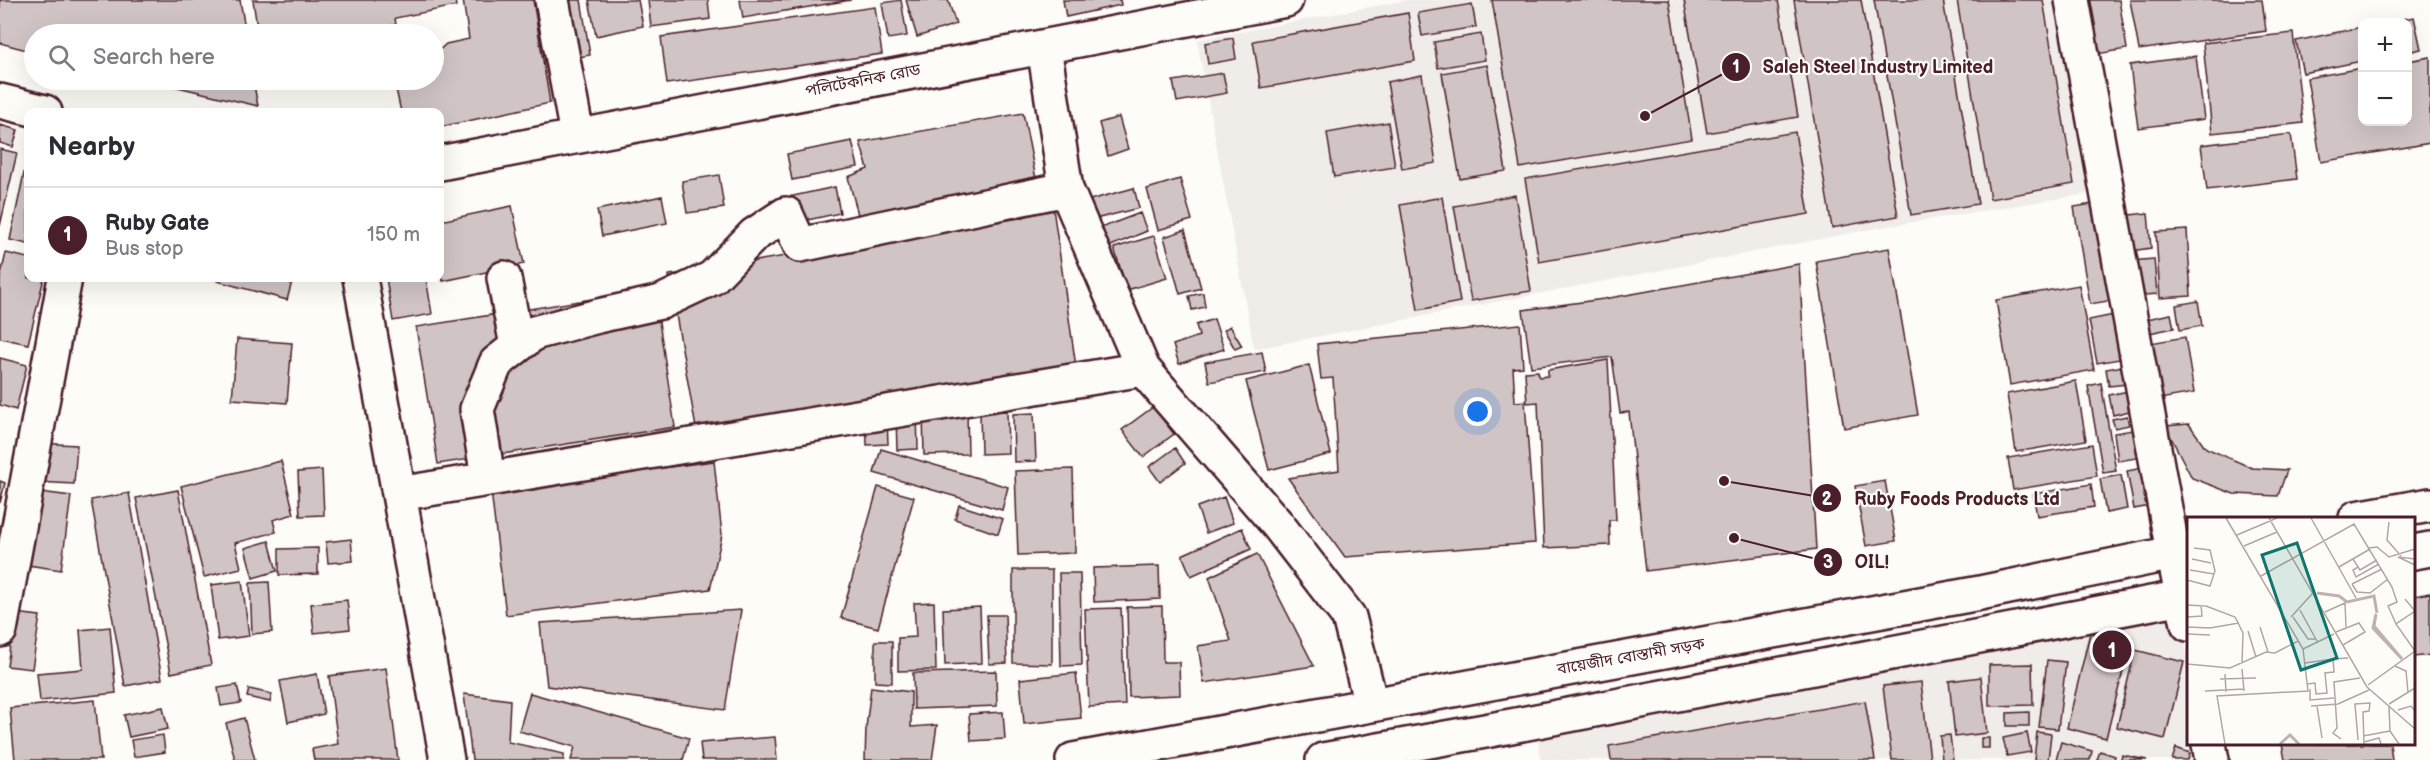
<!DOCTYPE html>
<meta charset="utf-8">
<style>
:root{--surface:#fff;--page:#f7f7f7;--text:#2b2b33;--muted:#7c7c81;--line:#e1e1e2;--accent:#4a1f2b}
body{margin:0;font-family:"Balsamiq Sans","Noto Sans Bengali",sans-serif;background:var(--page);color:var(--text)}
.controls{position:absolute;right:18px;top:18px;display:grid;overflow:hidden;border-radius:12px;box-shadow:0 6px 24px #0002}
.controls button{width:54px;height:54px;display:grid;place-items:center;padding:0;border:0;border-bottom:2px solid var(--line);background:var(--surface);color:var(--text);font:30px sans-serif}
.you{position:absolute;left:1478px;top:412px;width:21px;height:21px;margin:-15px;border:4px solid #fff;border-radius:50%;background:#1a73e8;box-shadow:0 0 0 9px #1a73e833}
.badge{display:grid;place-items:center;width:39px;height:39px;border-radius:50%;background:var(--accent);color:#fff;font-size:20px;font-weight:700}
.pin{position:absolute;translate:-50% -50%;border:3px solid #fff;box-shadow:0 2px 6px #0006}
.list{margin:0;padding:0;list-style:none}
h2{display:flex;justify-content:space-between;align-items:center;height:78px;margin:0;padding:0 24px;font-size:26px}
h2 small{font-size:20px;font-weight:400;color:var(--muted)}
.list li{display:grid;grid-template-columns:39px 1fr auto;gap:18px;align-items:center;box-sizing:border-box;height:96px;padding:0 24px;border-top:2px solid var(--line)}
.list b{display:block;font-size:22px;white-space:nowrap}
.list p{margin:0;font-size:20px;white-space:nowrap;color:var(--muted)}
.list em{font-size:20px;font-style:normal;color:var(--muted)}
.icon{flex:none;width:33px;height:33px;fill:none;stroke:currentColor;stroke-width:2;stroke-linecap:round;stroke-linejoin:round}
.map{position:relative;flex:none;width:2430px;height:760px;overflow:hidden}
.search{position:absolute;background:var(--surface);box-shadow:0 6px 24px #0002;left:24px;top:24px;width:420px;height:66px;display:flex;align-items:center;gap:15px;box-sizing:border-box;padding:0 21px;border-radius:33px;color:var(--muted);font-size:22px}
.panel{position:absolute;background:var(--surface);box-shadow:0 6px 24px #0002;left:24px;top:108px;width:420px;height:174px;border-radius:12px}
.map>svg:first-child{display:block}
.built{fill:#f0ece8}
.building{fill:#d0c5c4;stroke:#4a1f2b;stroke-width:1.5}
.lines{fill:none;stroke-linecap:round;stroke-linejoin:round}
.minor-casing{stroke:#4a1f2b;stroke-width:38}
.major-casing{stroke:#4a1f2b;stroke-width:38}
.minor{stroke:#fdfcf7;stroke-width:33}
.major{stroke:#fdfcf7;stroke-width:33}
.labels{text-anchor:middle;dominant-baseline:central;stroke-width:4.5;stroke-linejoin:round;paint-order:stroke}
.street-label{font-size:16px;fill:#4a1f2b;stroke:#fdfcf7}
.inset-river{fill:none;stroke:#c0b1b1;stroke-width:3}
.inset-road{fill:none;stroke:#b5a4a5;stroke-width:1.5}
.view{fill:#0f766e;fill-opacity:0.15;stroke:#0f766e;stroke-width:3}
.inset-edge{fill:none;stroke:#4a1f2b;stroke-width:3}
.leader{fill:none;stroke:#4a1f2b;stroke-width:2}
.callout-dot{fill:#4a1f2b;stroke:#fdfcf7;stroke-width:2}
.mark-label{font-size:18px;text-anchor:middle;font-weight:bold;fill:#fff}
.callout-label{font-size:18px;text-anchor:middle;font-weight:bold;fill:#4a1f2b;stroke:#fdfcf7;stroke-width:4.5;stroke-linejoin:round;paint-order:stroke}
</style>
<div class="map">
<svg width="2430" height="760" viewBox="0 0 2430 760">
<rect width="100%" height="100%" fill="#fdfcf7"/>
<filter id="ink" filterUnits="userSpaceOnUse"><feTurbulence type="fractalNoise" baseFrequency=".0167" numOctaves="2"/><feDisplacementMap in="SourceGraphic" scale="12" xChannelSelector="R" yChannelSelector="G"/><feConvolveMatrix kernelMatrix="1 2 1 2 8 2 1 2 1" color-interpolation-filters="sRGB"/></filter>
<g filter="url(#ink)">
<path class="built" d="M1407,0H2058L2091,193L1877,228L1254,349L1197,40Z
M2181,614L2188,661V744H2201L2204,760H1541L1535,722Z"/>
<path class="building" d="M0,0H240L246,34H34V52L0,43Z
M253,0H455L456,6L395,18L396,25L339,34H258Z
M463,0H533L550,103L440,127V112H401L396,89L406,80H434V55L446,44L469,39Z
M560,0H581L590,55L569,59Z
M589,0H638L643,26L596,36Z
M648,0H708L710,19L651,27Z
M740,0H851L743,18Z
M901,0L907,36L888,39L882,3Z
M906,0H948L956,24L917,37Z
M1063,0H1120L1121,5L1066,17Z
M1492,0H1669L1692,139L1520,168Z
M1684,0H1778L1798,117L1707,133Z
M1794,0H1861L1898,216L1832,228Z
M1874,0H1943L1978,204L1911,215Z
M1957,0H2043L2074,184L1990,199Z
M2089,0H2119L2127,49L2097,54Z
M2130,0H2262L2266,31L2139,50Z
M1472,4L1476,27L1422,36L1418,13Z
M875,7L882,54L667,84L661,37Z
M1408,13L1415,61L1261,88L1253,41Z
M2414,17L2421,49L2408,52V22H2385Z
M2362,27V61L2303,73L2296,41Z
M2293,33L2303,123L2212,133L2203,43Z
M1481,34L1485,60L1438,68L1434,42Z
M1233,38L1236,59L1208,64L1205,43Z
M2196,56L2204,119L2138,128L2130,65Z
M2430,57V143L2321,162L2307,78L2362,68V122H2408V61Z
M1487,65L1506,171L1460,179L1442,73Z
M1223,73L1227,93L1177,102L1173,81Z
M1422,75L1436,163L1402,169L1387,82Z
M148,80H253L258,106Z
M1023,113L1037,184L860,222L848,177L868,169L860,142Z
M1119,117L1128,149L1108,156L1099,123Z
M1388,122L1395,167L1334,177L1327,133Z
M0,125L18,130L13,147L0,143Z
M1795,132L1809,214L1539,262L1525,179Z
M2291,134L2297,179L2207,190L2201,145Z
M852,141L858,167L792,180L787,154Z
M0,149L17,153L0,226Z
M28,154V244L10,240Z
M719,175L724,208L687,213L682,181Z
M1180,179L1192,220L1158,230L1147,189Z
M835,187L840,213L775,227L770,201Z
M1134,188L1139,208L1091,220L1086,201Z
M1515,195L1531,291L1471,301L1454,206Z
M662,196L667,223L602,236L597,210Z
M1442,197L1460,302L1418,310L1400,205Z
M2104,202L2120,299L2090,304L2074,207Z
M512,206L524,264L443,281L440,266V221Z
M1053,208L1076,367L696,428L669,275L1020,218Z
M1140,213L1147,231L1106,248L1098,229Z
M2148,213L2151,248L2124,252L2120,216Z
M1185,230L1201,288L1180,294L1164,237Z
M2187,230L2191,296L2160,298L2156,232Z
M1154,236L1167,278L1127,290L1114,248Z
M1889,248L1918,415L1844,428L1816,261Z
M6,253L28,258V278H44L28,344L0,338V279Z
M2154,259L2157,294L2133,296L2129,261Z
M1799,264L1816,549L1646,571L1629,412L1620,413L1612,357L1531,367L1523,310L1604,299Z
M218,278H293L287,300L217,281Z
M386,278H426L432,314L393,321Z
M2079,285L2094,370L2010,385L1996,300Z
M654,289L675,427L438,464L416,327Z
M1203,293L1205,307L1192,310L1189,296Z
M2198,301L2202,326L2180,330L2176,305Z
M2124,313L2131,357L2097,363L2089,320Z
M2171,314L2174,328L2144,334L2142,320Z
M1214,319L1224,349L1179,364L1173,345L1199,336L1196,325Z
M1520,324L1523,367L1513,368L1515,402L1525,401L1535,543L1345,557L1288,478L1339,470L1333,378L1321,379L1317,344Z
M1230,326L1242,346L1235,349L1224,330Z
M2185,337L2194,393L2160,399L2150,343Z
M237,339L292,343L287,403L232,399Z
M1262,352L1266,372L1209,382L1205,362Z
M0,358L27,365L16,410L0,405Z
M1608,360L1616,520H1609L1610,545L1544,548L1538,402L1527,403L1525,372L1538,371L1539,377L1548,376V370Z
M2134,364L2137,383L2109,386L2106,369Z
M1309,365L1331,454L1269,470L1246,381Z
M2076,381L2086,440L2016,452L2007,394Z
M2101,383L2116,471L2103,473L2088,386Z
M2138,389L2142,408L2113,415L2109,395Z
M1153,407L1174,434L1143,457L1122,430Z
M1007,411L1008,453L981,454L980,412Z
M967,412L968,454L924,455L923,413Z
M917,413L918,449L897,450L896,414Z
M1034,413L1036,461L1014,462L1013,414Z
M2127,416L2129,425L2115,428L2112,419Z
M887,420L888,444L867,445L866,421Z
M2189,424L2206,448L2252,468L2287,470L2278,496L2234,494L2192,478L2165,426Z
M2139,429L2143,457L2118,461L2114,433Z
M38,443L77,445L74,484L36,482Z
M2092,444L2097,476L2013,490L2008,458Z
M1175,448L1185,463L1160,482L1149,467Z
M881,449L1008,487L1002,510L874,473Z
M281,461L294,514L273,520L276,532L235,543L241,568L204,577L181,486Z
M714,461L722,535L710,589L506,615L491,491Z
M2143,468L2150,506L2134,509L2127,471Z
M1073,469L1075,553L1018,555L1015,471Z
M322,470L324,515L300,516L298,472Z
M2121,475L2127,509L2106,513L2100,479Z
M0,481L5,483L0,503Z
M1885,481L1896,541L1866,546L1855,486Z
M2091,484L2094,507L2037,516L2033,494Z
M878,487L914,497L878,628L841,618Z
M178,490L211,665L171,673L136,498Z
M32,491L71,496L61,570L21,564Z
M129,493L162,679L125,686L91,500Z
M1224,497L1233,523L1206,533L1197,507Z
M959,505L1003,519L998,534L955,519Z
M1242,528L1251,549L1191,576L1182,555Z
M351,539L353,561L328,563L326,542Z
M269,541L277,571L253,578L245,548Z
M318,548V574L279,575V549Z
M1257,554L1314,666L1204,683L1198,646L1231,641L1209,577Z
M1159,566L1160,599L1094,602L1093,568Z
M1013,570H1052V664L1013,663Z
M1059,573H1080L1082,665L1061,666Z
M242,581L249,636L218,640L211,585Z
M269,582L272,632L252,634L250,583Z
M2430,593V655L2414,657V596Z
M347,600L350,629L314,633L311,604Z
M934,602L936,670L898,671V638L916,637L914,603Z
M1162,606L1163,662H1179L1180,695L1129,697L1127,607Z
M980,607L982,663L945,665L943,609Z
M1121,608L1125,705L1089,707L1085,609Z
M741,610L725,710L547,686L540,623Z
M15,613L40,616L32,669L7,666Z
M987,615H1005L1007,663L989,664Z
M110,627L116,693L40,701L37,673L83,669L80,630Z
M2090,633L2130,643L2106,738L2067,728Z
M875,641H892V683L875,682Z
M2135,650L2184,662L2165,739L2117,727Z
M2047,660L2066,662L2058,729L2039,727Z
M2032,664L2033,705L1989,706V665Z
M386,668L398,760H314L312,749L338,744L329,676Z
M996,671L997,706L914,709L913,673Z
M1076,673L1081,718L1024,724L1020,679Z
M317,674L324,714L288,722L280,681Z
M1981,677L1987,733L1955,737L1949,681Z
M1921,682L1930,760H1892L1883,686Z
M237,685L241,703L221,706L218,688Z
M871,687L911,692V727L937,725L932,760H865L866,728Z
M249,689L272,694L270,702L247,697Z
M530,693L689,738L683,760H571L575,747L519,731Z
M464,694L510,700L508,742L564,754V760H472Z
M95,700L101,760H15L10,708Z
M1865,701L1875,760H1611L1609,746Z
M163,707L168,729L129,737L124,715Z
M1003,712L1005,739L971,741L969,714Z
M2029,712V726H2007V713Z
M244,718L255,760H235L226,723Z
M2037,732L2051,734L2048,760H2034Z
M2027,733L2031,752L2007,756L2003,738Z
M163,735L165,752L134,757L131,740Z
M1950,735L1953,760H1942L1940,736Z
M775,737L777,760H702L700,743Z
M1981,738H1989V748H1981Z
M2061,742L2092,751L2090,760H2056Z
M2282,744H2390L2392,760H2285Z
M2176,748L2190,753L2188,760H2172Z
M2100,751L2115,756L2114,760H2097Z
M2122,755L2147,760H2121Z"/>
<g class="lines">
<defs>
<path id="minor" d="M552,0L577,135
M2072,0L2173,552L2188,624
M1044,47L1066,189L1143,369L1278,525L1349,617L1371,704
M360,278L447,760
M504,278L517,346
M488,478L477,409L496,363L534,333L598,316L661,302L712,278L754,235L786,214L800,245L1066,189
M399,494L1143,369
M0,630L65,278
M2209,744L2212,760"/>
<path id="major" d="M0,101L45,112
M440,163L1286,0
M2356,518L2430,505
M2414,552L2430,549
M1073,760L1980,593L2188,550
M1323,760L1485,731L2188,596"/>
</defs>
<use href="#minor" class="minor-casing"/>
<use href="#major" class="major-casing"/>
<use href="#minor" class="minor"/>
<use href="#major" class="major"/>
</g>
</g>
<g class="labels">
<g class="street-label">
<text transform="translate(863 81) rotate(-11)">পলিটেকনিক রোড</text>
<text transform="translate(1631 657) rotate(-10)">বায়েজীদ বোস্তামী সড়ক</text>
</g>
</g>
<g transform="translate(2187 517)">
<rect width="228" height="228" fill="#fdfcf7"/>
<path class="inset-river" d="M130,76L152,79L160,85L187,79L190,96M189,97L187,109L215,142L186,111ZM93,227L103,218L112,227"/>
<path class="inset-road" d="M82,1L180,170L228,212M124,1L169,81M202,5L200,23L214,39M50,18L90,1M57,29L90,15M182,31L190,30L202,40L228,32M5,42L24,46M166,42L173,53L190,43M228,42L211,40L228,48M152,50L183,32M171,50L166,53L169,60L192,47M3,53L27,57M74,59L167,7L205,70L210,85L201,89L209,107M0,63L23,69L28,54L23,33L7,31M165,67L170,75L183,76L201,62M165,67L195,52M0,88L19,89L48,100L56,116L55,146M113,93L131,126M138,95L158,86L159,110M0,100L15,99L14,88M104,100L125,77M106,100L121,122H129M0,110L23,111L52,106M73,110L81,135M61,114L69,140M149,115L172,106L178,115L156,128M0,117L23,118M116,132L147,117M118,146L146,142M0,147L43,151L79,135L88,136L111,124M208,149L219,154L221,175M55,152L57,174M38,157L39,175M33,162L69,161M120,167L128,166L129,177L140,176L138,156L147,155L146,142L161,141M181,168L228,134L209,107L228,94L218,82M123,172V183L147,181M18,174L57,172M202,187L228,171M124,189L151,187L182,173M130,189L135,221M202,190L203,214L212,227M211,193L224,189L228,194M176,219L203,214M154,222L146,216L150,211L147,165L173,161M171,223L168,187L183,186L182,194L176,195L177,227M177,225L192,221L194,227M38,227L30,179L121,174L116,132L39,1"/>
<path class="view" d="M110,26L150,141L114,153L75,38Z"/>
<rect width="228" height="228" class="inset-edge"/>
</g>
<path class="leader" d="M1645 116L1736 67M1724 481L1827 498M1734 538L1828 562"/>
<g class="callout-dot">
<circle cx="1645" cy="116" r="6"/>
<circle cx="1724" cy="481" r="6"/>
<circle cx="1734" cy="538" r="6"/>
<circle cx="1736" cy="67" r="15"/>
<circle cx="1827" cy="498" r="15"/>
<circle cx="1828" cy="562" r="15"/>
</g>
<g class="mark-label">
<text x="1736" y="73">1</text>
<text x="1827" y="505">2</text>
<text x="1828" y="568">3</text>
</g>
<g class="callout-label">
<text x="1878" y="73">Saleh Steel Industry Limited</text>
<text x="1957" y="505">Ruby Foods Products Ltd</text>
<text x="1872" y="568">OIL!</text>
</g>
</svg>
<div class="controls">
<button>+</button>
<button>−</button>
</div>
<div class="you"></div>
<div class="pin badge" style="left:2112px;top:650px">1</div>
<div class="search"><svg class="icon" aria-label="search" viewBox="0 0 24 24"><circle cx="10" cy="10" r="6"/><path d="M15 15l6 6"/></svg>Search here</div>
<section class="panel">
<h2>Nearby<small></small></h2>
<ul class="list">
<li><span class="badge">1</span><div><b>Ruby Gate</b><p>Bus stop</p></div><em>150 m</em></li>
</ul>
</section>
</div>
